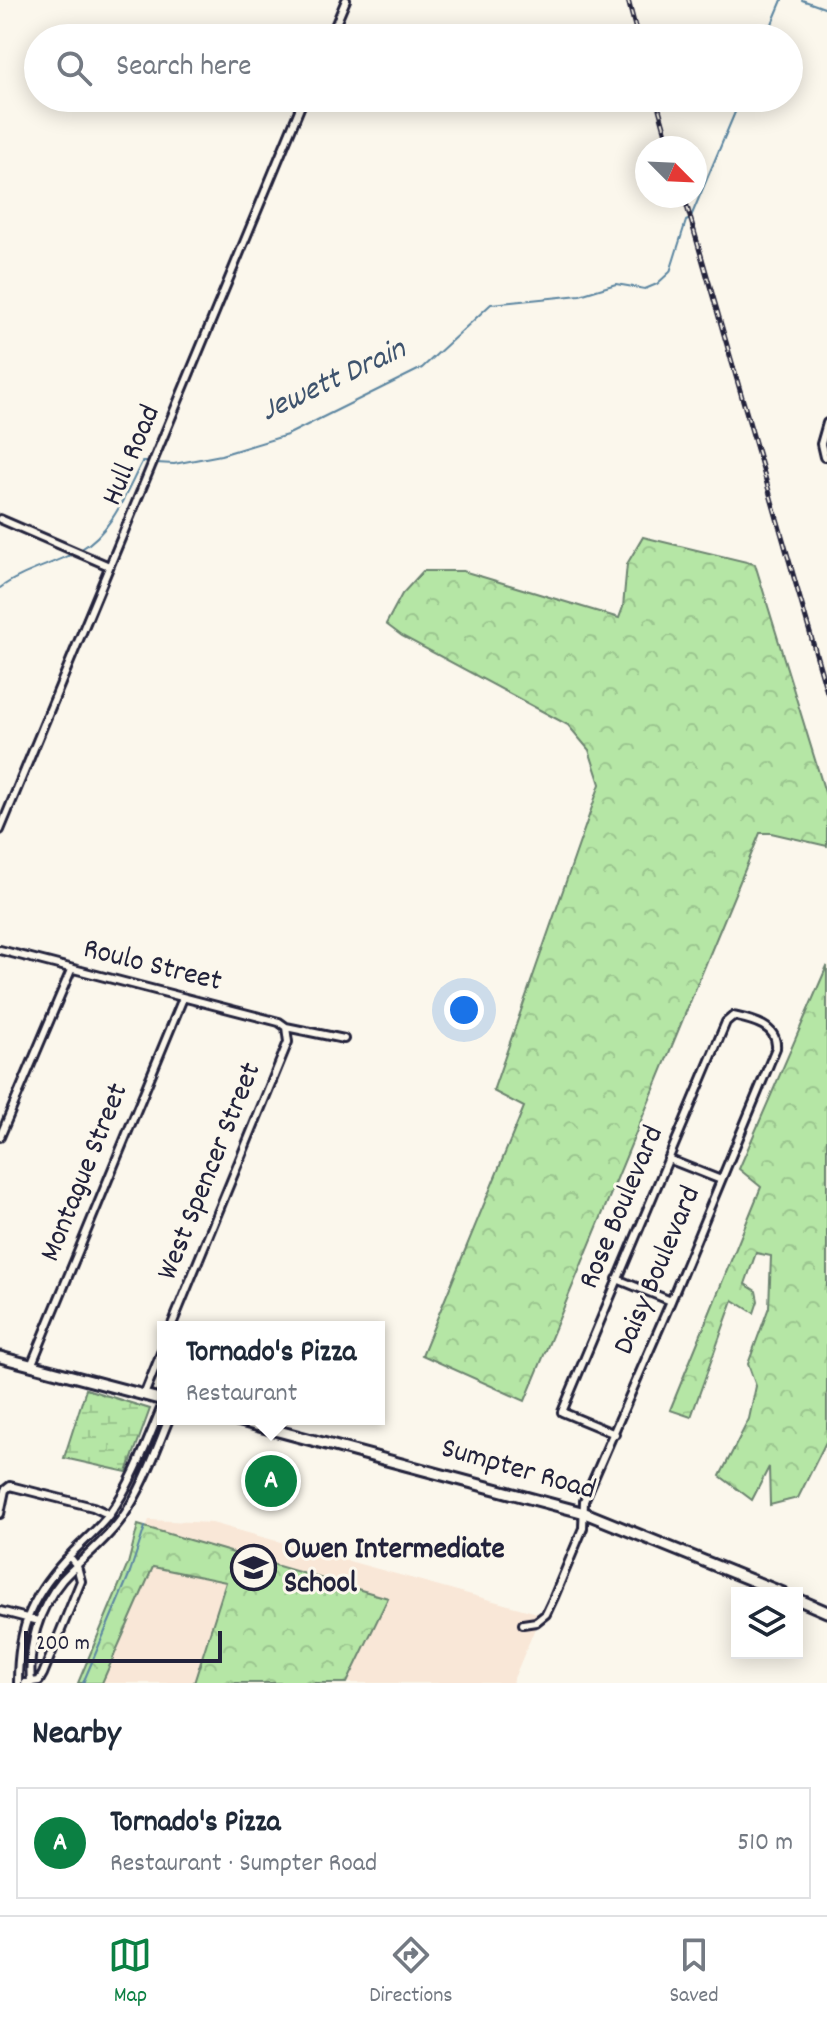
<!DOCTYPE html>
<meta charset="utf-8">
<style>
:root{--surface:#fff;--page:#f6f6f7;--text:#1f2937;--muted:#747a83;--line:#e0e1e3;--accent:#0b8043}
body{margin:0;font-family:Dekko,sans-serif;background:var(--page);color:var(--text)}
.controls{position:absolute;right:24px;bottom:24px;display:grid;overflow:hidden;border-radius:0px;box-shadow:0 4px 20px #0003}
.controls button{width:72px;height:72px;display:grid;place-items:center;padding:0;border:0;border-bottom:2px solid var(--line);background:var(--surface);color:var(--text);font:40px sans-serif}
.compass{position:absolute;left:635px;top:136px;width:72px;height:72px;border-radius:50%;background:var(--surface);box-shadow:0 4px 20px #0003;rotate:114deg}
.scale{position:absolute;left:24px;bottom:20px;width:198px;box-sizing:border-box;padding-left:8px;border:4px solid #22223b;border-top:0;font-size:22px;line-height:28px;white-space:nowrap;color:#22223b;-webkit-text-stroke:6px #fbf7ec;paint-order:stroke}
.you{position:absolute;left:464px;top:1010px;width:28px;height:28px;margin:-20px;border:6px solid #fff;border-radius:50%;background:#1a73e8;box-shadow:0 0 0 12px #1a73e833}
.badge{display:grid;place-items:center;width:52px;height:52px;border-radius:50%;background:var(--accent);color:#fff;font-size:26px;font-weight:700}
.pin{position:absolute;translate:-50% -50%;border:4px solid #fff;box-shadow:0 2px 8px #0006}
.popup{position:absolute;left:157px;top:1321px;width:228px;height:104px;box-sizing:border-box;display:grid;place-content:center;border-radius:0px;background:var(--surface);filter:drop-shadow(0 2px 6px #0005);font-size:26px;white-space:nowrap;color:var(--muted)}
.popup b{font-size:30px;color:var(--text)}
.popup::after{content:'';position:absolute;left:50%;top:100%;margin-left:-16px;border:16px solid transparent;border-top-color:var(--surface)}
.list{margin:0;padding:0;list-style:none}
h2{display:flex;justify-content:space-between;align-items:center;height:104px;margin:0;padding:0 32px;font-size:34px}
h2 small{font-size:26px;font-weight:400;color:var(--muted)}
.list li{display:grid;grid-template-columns:52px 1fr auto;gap:24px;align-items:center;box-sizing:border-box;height:112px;margin:0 16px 16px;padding:0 16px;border:2px solid var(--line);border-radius:0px}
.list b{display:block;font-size:30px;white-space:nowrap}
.list p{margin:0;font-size:26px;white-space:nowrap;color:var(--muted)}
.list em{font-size:26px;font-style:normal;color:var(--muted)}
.icon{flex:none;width:44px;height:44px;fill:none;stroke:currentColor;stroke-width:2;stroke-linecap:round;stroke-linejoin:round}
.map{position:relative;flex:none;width:827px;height:1683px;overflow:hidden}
.search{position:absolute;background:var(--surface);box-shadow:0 4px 20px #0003;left:24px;right:24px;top:24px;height:88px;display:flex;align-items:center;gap:20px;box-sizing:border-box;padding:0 28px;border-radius:44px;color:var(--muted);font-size:30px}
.sheet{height:232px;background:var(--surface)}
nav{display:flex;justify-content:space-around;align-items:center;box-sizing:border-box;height:112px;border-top:2px solid var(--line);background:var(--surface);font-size:22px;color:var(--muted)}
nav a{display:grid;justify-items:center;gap:4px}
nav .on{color:var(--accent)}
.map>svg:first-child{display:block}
.built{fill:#f9e7d7}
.forest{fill:url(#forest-crowns);stroke:#6c8470;stroke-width:2}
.wetland{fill:url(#wetland-marsh);stroke:#6c8470;stroke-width:2}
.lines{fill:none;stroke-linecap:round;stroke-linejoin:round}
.stream{stroke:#5c86a1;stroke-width:2}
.street-casing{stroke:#22223b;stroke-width:12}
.secondary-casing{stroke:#22223b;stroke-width:15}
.street{stroke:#fbf7ec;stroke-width:6}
.secondary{stroke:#fbf7ec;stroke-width:9}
.rail-casing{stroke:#22223b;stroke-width:5}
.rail{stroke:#fbf7ec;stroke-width:2;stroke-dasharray:6;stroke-linecap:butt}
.labels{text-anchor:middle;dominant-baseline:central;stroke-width:6;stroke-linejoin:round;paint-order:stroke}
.street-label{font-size:30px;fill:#22223b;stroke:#fbf7ec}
.poi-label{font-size:30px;font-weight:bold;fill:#22223b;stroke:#fbf7ec;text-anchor:start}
.water-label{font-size:32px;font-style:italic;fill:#3f546e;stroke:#fbf7ec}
</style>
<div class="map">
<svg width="827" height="1683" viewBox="0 0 827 1683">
<defs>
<pattern id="forest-crowns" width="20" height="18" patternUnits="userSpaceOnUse" patternTransform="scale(2)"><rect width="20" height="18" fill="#b5e6a5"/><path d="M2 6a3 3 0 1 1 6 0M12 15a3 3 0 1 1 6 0" fill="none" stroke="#9bc58f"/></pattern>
<pattern id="wetland-marsh" width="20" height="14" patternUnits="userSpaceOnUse" patternTransform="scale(2)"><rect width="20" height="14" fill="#b5e6a5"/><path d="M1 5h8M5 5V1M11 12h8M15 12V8" fill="none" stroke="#9bc58f"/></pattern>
</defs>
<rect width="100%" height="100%" fill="#fbf7ec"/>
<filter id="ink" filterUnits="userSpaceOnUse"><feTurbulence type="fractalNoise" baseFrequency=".0125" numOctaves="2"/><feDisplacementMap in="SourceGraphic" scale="16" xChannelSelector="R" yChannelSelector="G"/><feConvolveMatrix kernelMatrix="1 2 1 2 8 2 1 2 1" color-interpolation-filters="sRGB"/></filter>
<g filter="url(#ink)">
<path class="built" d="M149,1520L212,1523L541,1614L512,1683H83Z"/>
<path class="forest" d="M643,537L755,564L827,799V846L771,833H760L525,1401L422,1355L524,1107L493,1091L600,784L589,750L568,725L402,636L386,624L402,594L423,571H463L619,618L623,607L627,564Z
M827,966V1440L798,1498L770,1505L769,1467L752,1500L720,1476L749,1419L756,1386L748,1364L769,1307L771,1256L756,1253L745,1284L756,1291L758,1301L754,1313L733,1300L691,1417L670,1410L761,1187L739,1169Z
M138,1525L388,1598L347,1683H194L226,1582L153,1567L102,1683H78L128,1564Z"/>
<path class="wetland" d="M86,1389L150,1409L127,1472L64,1458Z"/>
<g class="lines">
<path class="stream" d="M802,0L827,9
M766,38L782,0
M156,463L174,464L221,455L287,435L422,368L491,304L580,295L616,284L645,289L657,284L670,272L686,221L690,219L741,98
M80,550C112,532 126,493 142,462H150
M0,588C19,573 51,565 74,553
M83,1683L129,1575L145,1527"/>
<defs>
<path id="street" d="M330,38L346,0
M824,457L821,444L827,423
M0,519L109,566
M0,830L304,98
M0,950L279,1022L286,1027L288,1042L171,1327
M286,1027L344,1039
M0,1137L71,970
M668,1159L721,1180
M617,1279L671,1301
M31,1366L183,998
M144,1395L163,1348
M0,1514L5,1490L10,1486L93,1507L110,1515
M0,1611L38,1621
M523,1624L536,1622L546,1614L554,1597L583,1528L584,1501L671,1301L776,1048C778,1025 751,1020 733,1016L726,1022L562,1412L615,1434
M18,1683C18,1624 33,1593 74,1551C85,1540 99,1528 109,1515C133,1482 147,1442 163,1404
M25,1683L39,1681L43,1674L81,1581L77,1566L69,1556
M31,1683C28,1646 38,1609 62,1580C81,1559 105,1542 122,1518C143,1488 155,1453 169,1419"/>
<path id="secondary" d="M0,1357L163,1400
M233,1419L585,1513L783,1593
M797,1599L827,1612"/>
</defs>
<use href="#street" class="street-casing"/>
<use href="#secondary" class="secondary-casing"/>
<use href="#street" class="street"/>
<use href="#secondary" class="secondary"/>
<defs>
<path id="rail" d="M628,0L638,38
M656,98L670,148
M684,196L827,692"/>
</defs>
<use href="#rail" class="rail-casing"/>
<use href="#rail" class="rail"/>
</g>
</g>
<defs>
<symbol id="school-ring" viewBox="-11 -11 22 22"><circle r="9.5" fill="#fbf7ec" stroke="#22223b" stroke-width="1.5"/><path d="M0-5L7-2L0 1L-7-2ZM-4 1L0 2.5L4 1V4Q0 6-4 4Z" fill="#22223b"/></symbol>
</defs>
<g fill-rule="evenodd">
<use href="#school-ring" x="228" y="1542" width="51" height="51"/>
</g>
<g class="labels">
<g class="street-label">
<text transform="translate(133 456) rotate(-67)">Hull Road</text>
<text transform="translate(152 967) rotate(14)">Roulo Street</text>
<text transform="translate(211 1172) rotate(-68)">West Spencer Street</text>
<text transform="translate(86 1173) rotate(-68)">Montague Street</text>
<text transform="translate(623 1208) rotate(-67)">Rose Boulevard</text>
<text transform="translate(659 1271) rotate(-67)">Daisy Boulevard</text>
<text transform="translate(518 1471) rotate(16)">Sumpter Road</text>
</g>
<g class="poi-label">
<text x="284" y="1551">Owen Intermediate<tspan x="284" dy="34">School</tspan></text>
</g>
<g class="water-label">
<text transform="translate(334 382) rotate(-25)">Jewett Drain</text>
</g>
</g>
</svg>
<div class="controls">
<button><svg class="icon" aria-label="layers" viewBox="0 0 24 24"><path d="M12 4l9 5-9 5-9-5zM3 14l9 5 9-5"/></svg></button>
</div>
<svg class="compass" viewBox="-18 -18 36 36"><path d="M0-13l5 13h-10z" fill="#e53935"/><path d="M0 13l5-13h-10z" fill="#747a83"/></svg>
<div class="scale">200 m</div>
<div class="you"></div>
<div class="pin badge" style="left:271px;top:1481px">A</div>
<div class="popup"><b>Tornado's Pizza</b>Restaurant</div>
<div class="search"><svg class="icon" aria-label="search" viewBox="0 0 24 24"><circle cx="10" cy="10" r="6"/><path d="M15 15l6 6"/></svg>Search here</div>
</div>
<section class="sheet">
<h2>Nearby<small></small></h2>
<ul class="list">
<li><span class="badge">A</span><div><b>Tornado's Pizza</b><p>Restaurant · Sumpter Road</p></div><em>510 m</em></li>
</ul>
</section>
<nav>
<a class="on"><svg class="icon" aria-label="map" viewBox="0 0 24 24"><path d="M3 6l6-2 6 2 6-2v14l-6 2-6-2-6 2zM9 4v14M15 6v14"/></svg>Map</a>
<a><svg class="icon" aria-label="directions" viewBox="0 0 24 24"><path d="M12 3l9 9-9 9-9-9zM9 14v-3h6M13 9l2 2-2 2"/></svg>Directions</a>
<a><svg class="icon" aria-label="saved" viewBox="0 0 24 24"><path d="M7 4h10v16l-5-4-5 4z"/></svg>Saved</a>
</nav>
